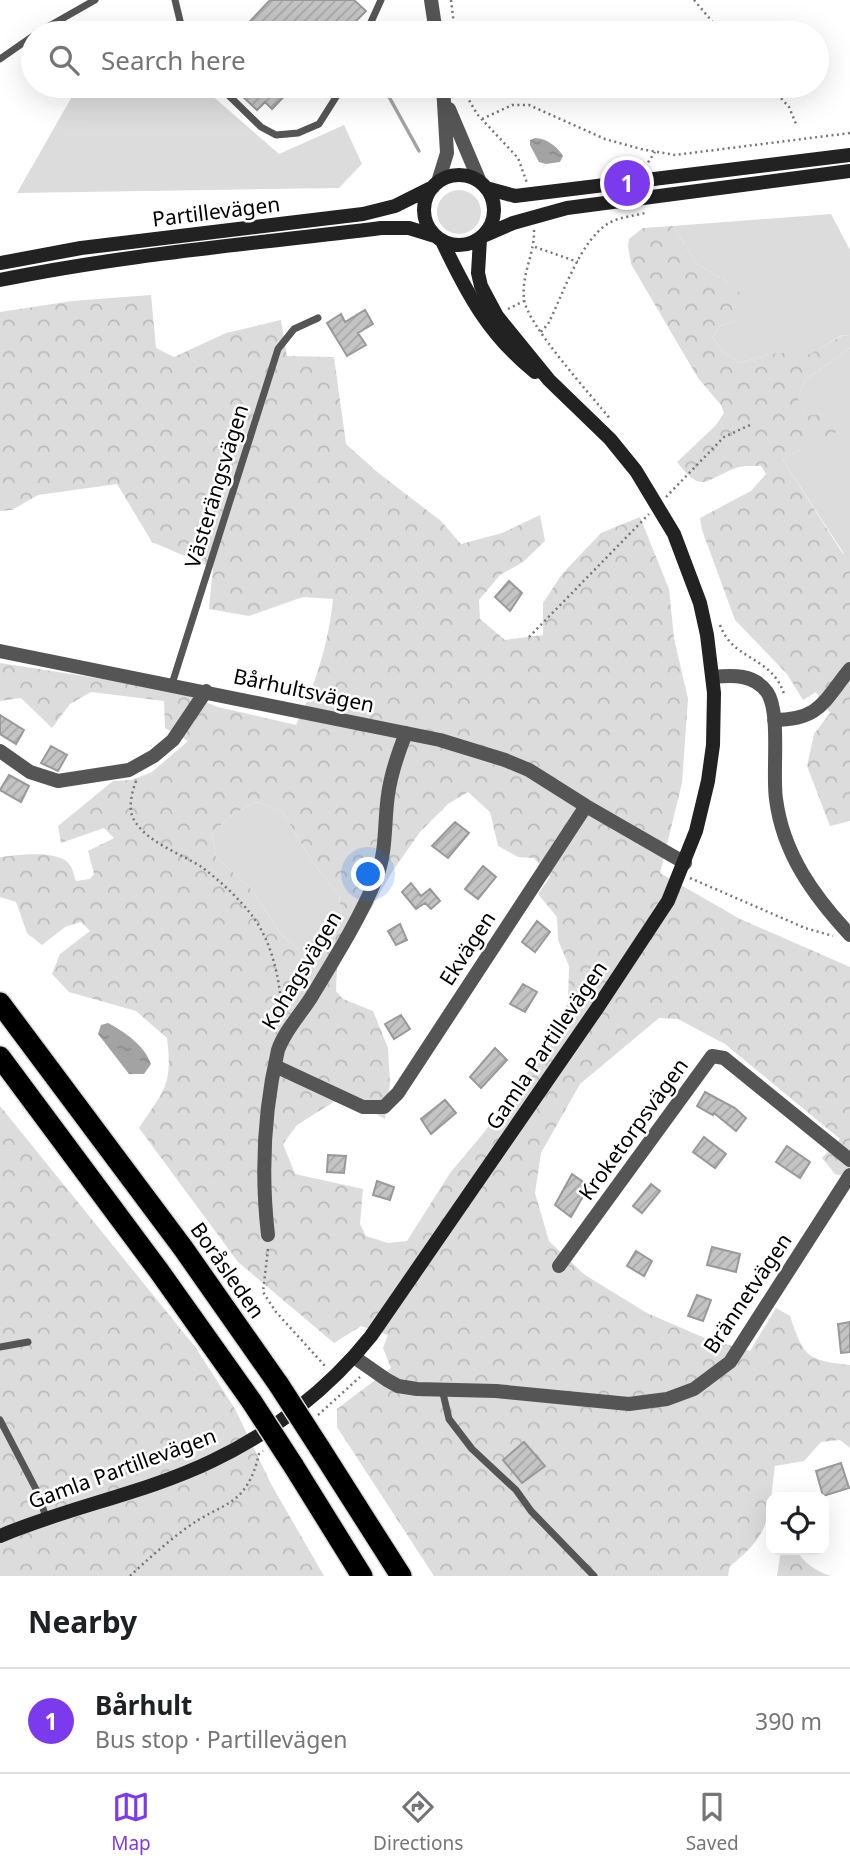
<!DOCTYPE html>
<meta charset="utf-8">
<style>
:root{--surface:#fff;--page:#f2f2f2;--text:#202124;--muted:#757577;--line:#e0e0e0;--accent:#7c3aed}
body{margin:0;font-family:"Noto Sans",sans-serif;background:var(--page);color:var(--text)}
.controls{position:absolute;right:21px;bottom:21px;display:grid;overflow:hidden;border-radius:14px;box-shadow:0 7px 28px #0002}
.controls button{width:63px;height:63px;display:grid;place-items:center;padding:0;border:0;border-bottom:2px solid var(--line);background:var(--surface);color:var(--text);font:35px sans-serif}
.you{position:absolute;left:369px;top:875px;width:24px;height:24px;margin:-18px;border:5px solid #fff;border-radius:50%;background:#1a73e8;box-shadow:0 0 0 10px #1a73e833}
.badge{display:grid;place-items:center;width:46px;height:46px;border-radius:50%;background:var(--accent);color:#fff;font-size:23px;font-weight:700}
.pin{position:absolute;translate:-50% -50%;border:4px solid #fff;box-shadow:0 2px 7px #0006}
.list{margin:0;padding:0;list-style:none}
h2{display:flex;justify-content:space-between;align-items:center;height:91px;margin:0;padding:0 28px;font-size:30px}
h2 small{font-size:23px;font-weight:400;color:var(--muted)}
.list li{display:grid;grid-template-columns:46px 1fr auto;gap:21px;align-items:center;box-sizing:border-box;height:105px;padding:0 28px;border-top:2px solid var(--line)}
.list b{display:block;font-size:26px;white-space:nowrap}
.list p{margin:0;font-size:23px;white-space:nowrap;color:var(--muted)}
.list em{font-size:23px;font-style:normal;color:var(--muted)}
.icon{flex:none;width:38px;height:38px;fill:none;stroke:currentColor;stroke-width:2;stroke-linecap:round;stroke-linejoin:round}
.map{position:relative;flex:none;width:850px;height:1576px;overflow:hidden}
.search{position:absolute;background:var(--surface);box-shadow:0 7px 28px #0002;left:21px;right:21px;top:21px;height:77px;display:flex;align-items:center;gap:18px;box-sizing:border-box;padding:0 24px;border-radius:38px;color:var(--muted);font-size:26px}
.sheet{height:196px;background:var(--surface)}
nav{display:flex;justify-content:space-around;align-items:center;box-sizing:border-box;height:98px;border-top:2px solid var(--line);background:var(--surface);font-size:19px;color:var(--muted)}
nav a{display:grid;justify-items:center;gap:4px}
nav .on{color:var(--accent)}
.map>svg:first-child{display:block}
.green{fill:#dcdcdc}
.forest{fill:url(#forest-crowns);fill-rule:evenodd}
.water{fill:url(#water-ripples)}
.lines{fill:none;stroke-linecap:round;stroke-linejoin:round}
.stream{stroke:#a3a3a3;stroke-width:3.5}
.building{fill:url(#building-hatch);stroke:#999;stroke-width:2}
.highway-casing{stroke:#dbdbdb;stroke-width:24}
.path{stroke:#777;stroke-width:2.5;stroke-dasharray:2 3.5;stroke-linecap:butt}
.lane{stroke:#555;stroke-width:7}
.street{stroke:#555;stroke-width:14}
.secondary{stroke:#222;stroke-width:14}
.highway{stroke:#000;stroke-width:21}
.highway-bridge-casing{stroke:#dbdbdb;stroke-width:24;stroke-linecap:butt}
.highway-bridge{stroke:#000;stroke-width:21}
.labels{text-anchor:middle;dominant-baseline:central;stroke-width:5;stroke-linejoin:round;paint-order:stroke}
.street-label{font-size:21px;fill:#000;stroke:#fff}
</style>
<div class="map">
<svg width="850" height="1576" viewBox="0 0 850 1576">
<defs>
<pattern id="forest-crowns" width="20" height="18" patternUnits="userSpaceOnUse" patternTransform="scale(1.75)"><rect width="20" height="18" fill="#dcdcdc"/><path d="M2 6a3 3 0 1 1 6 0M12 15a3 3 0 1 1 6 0" fill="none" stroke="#bbb"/></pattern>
<pattern id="water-ripples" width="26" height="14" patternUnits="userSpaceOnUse" patternTransform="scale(1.75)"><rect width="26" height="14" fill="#a3a3a3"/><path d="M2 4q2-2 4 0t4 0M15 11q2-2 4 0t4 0" fill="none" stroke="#8b8b8b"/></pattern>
<pattern id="building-hatch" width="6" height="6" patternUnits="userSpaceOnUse" patternTransform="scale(1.75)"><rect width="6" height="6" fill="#c4c4c4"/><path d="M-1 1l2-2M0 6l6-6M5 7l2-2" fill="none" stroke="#a7a7a7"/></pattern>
</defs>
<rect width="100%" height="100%" fill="#fff"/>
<path class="green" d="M78,86H135L141,92L153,86H201L279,154L344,125L362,164L339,188L17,193Z
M437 212a22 22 0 1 1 44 0a22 22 0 1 1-44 0Z
M831,214L850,250V336L842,335L794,364L769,354L740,363L723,352L712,337L720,326L736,321L729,283L697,264L673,226Z
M850,348V554H844L783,460L803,447L805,417L798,398L805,380Z
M257,802L282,811L313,863L339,895L342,923L321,955L309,960L281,934L251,889L216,857L212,833L233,814Z"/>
<path class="forest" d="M673,226L697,264L729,283L749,301V312L736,321L720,326L712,337L723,352L740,363L769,354L784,353L794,363L843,335L850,336V348L805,380L798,398L805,416L836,412L842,423L839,431L803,447L783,460L843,554H850V821L830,826L807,766L814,734L830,713L816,692L803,700L787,674L735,620L702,530L700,518L751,491L766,474L761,466C752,466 741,465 733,469C703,482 701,493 677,462L716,425L724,413L721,405L698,378L631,264L628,246L629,239L643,228Z
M151,295L156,348L174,357L226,333L281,320L287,356L334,357L346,444L376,471L441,521L461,544L502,533L540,515L545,541L523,562L500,575L479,600L480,619L505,640L543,635V603L562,574L601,533L640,517L669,589L674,638L688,699L682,783L660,873L740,919L850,967V1178L835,1174L822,1158L840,1139L725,1044L678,1019L659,1018L580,1084L541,1153L535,1193L549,1241L585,1275L647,1313L707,1339L750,1351L776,1308L790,1316C804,1357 806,1360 850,1365V1448L840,1440L821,1442L804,1461L775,1466C768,1516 773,1532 730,1566L728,1576H434L337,1427V1409L391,1368L383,1348L388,1335L361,1326L334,1343L238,1262L139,1128C164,1090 173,1086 167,1038L136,1011L69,992L52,974L60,954L90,931L81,922L65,927L42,945L27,933L16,902L0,897V857C17,855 60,849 70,865C73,869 74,876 76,881L90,879L94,874L88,851L114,838L104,828L61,843L58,826L113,781L132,780L152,772L188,741L165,728L164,701L91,692L70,704L52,728L21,698L0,701V663L155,687L182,693L218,707L296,725C315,687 329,641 333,599L303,597L249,616L209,609L213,568L152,542L117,484L38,495L12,510L0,511V312L72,301ZM468,792L490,812L498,846L518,857L534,858L550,877L538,894L557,917L558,940L569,966L568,1002L536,1065L519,1079L486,1130L450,1173L407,1241L388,1243L366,1236L360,1224L363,1189L295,1174L283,1144L297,1125L343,1096L385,1119L390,1084L388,1048L373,1011L343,999L336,991L337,967L392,872L420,832L448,804ZM257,802L282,811L313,863L339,895L342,923L321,955L308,959L281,934L251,889L216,857L212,833L233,814Z
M0,1106L196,1348L235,1409L271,1484L324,1576H0Z
M781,1550H796C804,1563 817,1572 831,1576H777Z"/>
<path class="water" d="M535,138C546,138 558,147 563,156L560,162L546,164L539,162L530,145V140Z
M108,1023C125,1032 145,1046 151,1064L144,1074H129L98,1034L101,1025Z"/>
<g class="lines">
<path class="stream" d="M383,86L419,151"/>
</g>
<path class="building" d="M270,0H354L366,11L344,33H239Z
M249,86H294L272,109L265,102L257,110L241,95Z
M365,310L373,324L358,333L366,345L347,356L327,323L341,314L345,322Z
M509,581L522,593L510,611L495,597Z
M0,715L24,730L16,744L0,734Z
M51,746L67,755L58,771L41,763Z
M9,775L29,786L21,802L0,790Z
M455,822L469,833L448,858L432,846Z
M483,866L496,877L478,899L465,889Z
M411,883L421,896L430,889L440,901L431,909L425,903L416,909L402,892Z
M537,921L550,932L535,952L522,942Z
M400,924L407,940L396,945L388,931Z
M523,984L537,992L525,1012L510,1004Z
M401,1015L410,1029L394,1039L385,1024Z
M495,1048L507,1060L481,1088L470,1077Z
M705,1092L735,1108L746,1118L736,1131L714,1113L713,1115L697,1106Z
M445,1100L456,1113L431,1134L421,1119Z
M704,1137L726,1154L715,1168L693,1152Z
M787,1146L810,1162L800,1178L776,1162Z
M328,1155L346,1156L344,1173L327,1172Z
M572,1174L589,1186L571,1217L555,1205Z
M377,1181L394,1187L390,1200L373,1195Z
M651,1184L660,1191L642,1213L633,1206Z
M712,1247L740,1254L736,1272L707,1265Z
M636,1251L652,1261L644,1276L627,1266Z
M697,1295L711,1300L703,1321L688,1316Z
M850,1322V1352L841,1353L838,1324Z
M524,1442L545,1466L522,1483L503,1460Z
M841,1463L849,1488L823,1496L816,1471Z"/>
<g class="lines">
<defs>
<path id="highway" d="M0,1003L183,1248L279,1385
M0,1057L159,1271L252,1402
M319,1447L401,1576
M293,1465L362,1576"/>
</defs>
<use href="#highway" class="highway-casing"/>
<path class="path" d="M451,0L455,33
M694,0L722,33
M461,86L477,114L518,158L527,183
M770,86L789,107L796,124
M482,119L512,105H529L605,139L641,149L675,155L850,133
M645,167L655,152
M534,230C535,253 521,275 524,299C527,325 592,396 611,420
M535,247L578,262
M508,309L524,301
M541,332L548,324C563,295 580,240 609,223C619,217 634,216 645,213
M666,497L724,437L750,425
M720,625C733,661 772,656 784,694
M529,637L649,514
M136,781C132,792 128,807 133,818C146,843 181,853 203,868C220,881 240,899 253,917C273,944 280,981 282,1014
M690,878L805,928L833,936
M268,1249L263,1292L276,1312L325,1366
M318,1415L360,1377
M130,1576C147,1560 165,1544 185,1529C222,1501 246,1509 259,1454L263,1451"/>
<path class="lane" d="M175,0L183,33
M37,33L95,0
M366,33L381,0
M0,59L33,36
M219,86L261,127L276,135L298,133L319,124L343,86
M172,684L278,349L294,329L318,318
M0,1347L28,1342
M442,1389L449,1419L472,1449L516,1490L531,1511L594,1576
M0,1420L39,1495L46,1518"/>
<path class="street" d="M431,0L436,33
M449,109L480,182
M438,182L447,153L443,86
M0,651L440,740L505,760L529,770L586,806L685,863
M713,677C733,675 754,674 767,692C781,712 772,773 776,799C783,854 814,896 850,935
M774,720C820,720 823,702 850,669
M0,751L30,772L58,781L129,770L154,756L173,740L206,691
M275,1066L363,1107H384L398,1093L586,806
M268,1235C261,1174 264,1110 278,1050C285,1030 301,1014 312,996C335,958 359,920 376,879C387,852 384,822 388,795C391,773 398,753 406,733
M559,1266L712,1056L724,1058L850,1160
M354,1357L387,1380L398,1386L417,1389L496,1391L629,1404L667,1399L694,1389L730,1362L850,1175"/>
<path class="secondary" d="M424 210a35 35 0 1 1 70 0a35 35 0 1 1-70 0Z
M486,188L515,196L850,155
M483,236L513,223L567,208L850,171
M442,241C467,294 489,335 535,372
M0,263L81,248L363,214L395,206L433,187
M0,280C126,254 254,244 381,228H409L435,236
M0,1536C68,1507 146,1493 212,1461C273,1432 329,1389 371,1336L598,1007L668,901L696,831L708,781L713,745L714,693L707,635L700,603L674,534L636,471L610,439L549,380L497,316L481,286L478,273L480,239"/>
<use href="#highway" class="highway"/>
<defs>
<path id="highway-bridge" d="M279,1385L319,1447
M252,1402L293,1465"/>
</defs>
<use href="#highway-bridge" class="highway-bridge-casing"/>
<use href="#highway-bridge" class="highway-bridge"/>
</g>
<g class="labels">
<g class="street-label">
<text transform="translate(216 211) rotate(-7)">Partillevägen</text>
<text transform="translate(216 486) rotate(-73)">Västerängsvägen</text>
<text transform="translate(304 690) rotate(12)">Bårhultsvägen</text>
<text transform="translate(467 948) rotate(-57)">Ekvägen</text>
<text transform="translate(301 970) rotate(-59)">Kohagsvägen</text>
<text transform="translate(546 1045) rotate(-56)">Gamla Partillevägen</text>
<text transform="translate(633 1129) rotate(-54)">Kroketorpsvägen</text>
<text transform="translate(228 1270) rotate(55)">Boråsleden</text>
<text transform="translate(747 1293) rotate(-56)">Brännetvägen</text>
<text transform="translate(122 1468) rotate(-20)">Gamla Partillevägen</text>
</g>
</g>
</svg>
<div class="controls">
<button><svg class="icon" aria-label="locate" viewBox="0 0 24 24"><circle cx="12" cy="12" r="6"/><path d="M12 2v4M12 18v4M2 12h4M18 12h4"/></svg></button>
</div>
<div class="you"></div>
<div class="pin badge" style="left:627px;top:183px">1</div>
<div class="search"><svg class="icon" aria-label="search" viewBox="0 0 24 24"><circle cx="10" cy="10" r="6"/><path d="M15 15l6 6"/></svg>Search here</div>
</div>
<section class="sheet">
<h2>Nearby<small></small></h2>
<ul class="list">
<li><span class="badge">1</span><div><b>Bårhult</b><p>Bus stop · Partillevägen</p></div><em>390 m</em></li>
</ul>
</section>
<nav>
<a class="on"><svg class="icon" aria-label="map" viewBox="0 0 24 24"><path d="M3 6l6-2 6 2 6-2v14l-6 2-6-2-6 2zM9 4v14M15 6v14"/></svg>Map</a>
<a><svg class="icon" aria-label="directions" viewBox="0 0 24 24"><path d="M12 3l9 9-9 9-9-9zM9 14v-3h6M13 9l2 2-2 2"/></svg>Directions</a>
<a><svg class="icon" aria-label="saved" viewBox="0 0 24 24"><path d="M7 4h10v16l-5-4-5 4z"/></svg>Saved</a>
</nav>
